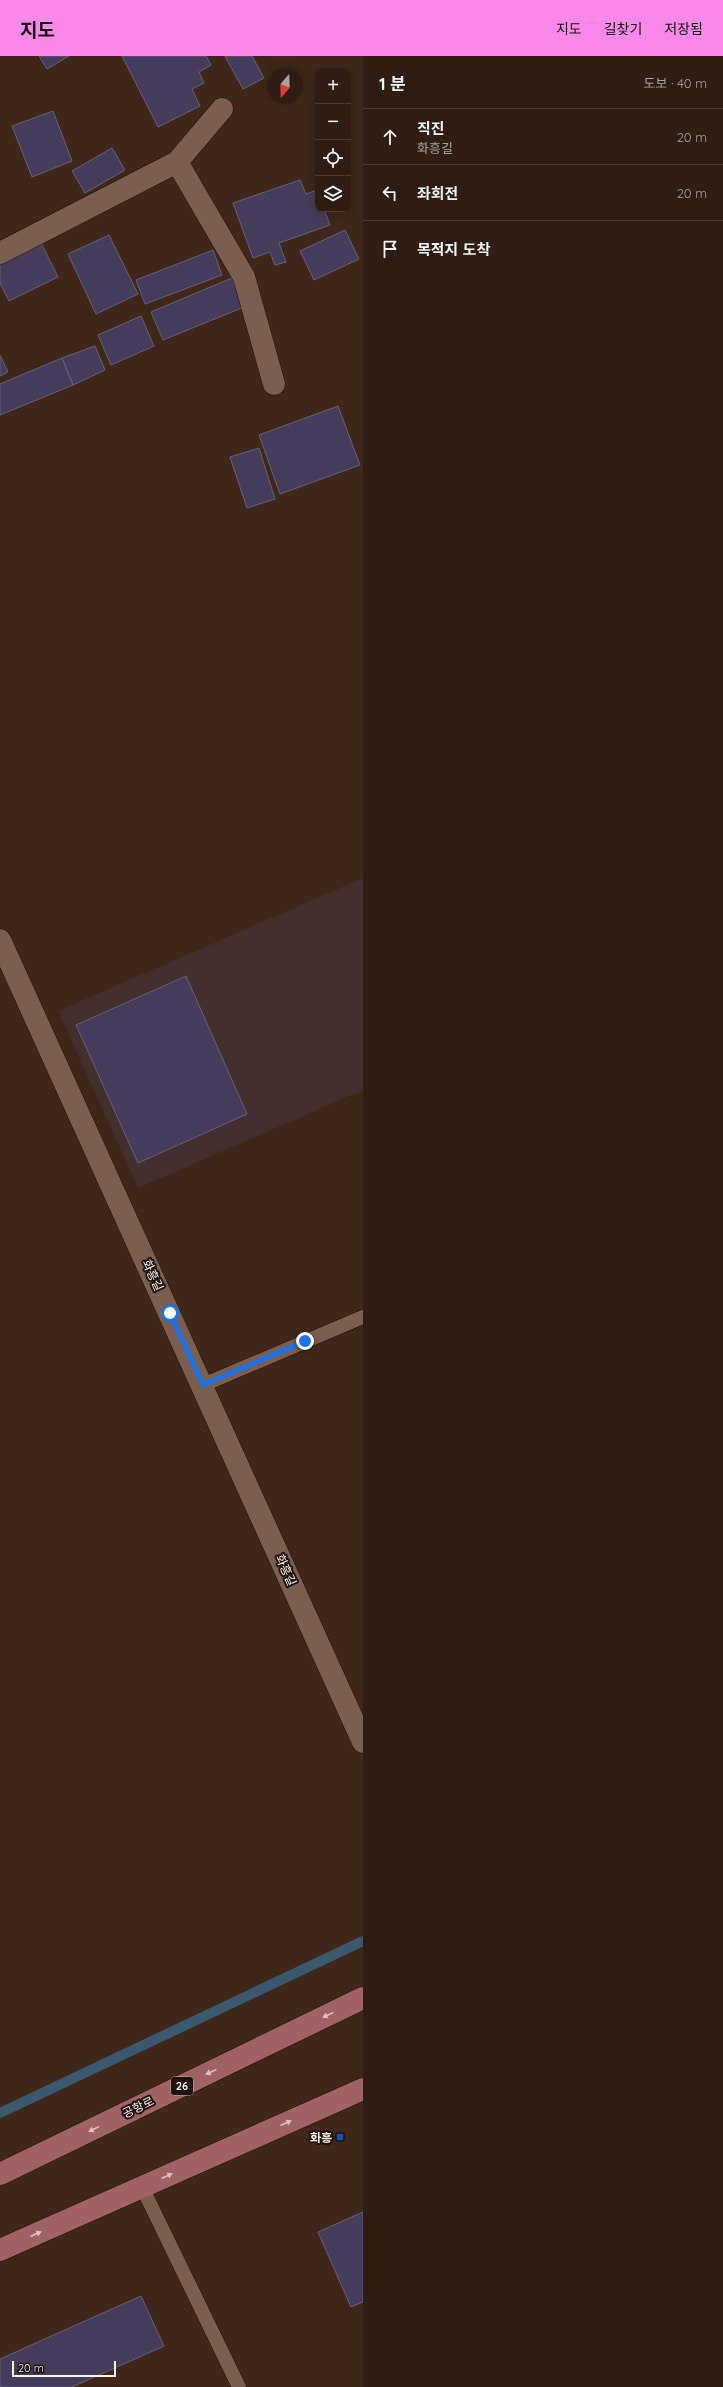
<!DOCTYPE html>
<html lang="ko">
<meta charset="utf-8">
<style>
:root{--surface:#2f1d14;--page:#37261d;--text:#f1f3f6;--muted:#a7a2a0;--line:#4a3b34;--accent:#f888ea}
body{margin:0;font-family:Quicksand,"Noto Sans KR",sans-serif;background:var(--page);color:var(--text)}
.controls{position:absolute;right:12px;top:12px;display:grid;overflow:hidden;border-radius:8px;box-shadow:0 2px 10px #0003}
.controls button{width:36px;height:36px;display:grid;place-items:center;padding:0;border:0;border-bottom:1px solid var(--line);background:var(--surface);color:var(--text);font:20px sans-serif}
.compass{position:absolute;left:267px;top:12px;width:36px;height:36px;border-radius:50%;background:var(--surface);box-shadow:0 2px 10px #0003;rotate:199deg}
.scale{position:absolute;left:12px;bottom:10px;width:104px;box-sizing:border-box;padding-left:4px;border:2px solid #fff2eb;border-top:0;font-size:11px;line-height:14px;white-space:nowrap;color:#fff2eb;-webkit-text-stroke:3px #1e130d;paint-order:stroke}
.stop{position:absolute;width:12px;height:12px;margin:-9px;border:3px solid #1a73e8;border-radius:50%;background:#fff}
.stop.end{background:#1a73e8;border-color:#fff;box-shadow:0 1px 4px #0008}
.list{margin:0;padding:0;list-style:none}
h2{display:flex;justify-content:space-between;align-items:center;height:52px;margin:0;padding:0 16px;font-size:17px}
h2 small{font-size:13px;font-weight:400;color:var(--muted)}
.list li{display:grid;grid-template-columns:26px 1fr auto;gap:12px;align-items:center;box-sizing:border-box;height:56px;padding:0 16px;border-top:1px solid var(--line)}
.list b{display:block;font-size:15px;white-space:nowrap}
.list p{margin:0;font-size:13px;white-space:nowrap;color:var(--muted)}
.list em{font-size:13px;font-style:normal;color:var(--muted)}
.icon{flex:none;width:22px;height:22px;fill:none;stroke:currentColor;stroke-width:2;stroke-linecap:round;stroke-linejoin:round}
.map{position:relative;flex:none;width:363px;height:2331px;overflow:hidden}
header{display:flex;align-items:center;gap:24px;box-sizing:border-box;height:56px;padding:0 20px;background:var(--accent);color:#111}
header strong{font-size:19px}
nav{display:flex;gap:22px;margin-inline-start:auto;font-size:14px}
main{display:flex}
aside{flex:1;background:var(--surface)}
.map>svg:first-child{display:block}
.commercial{fill:#432f2d}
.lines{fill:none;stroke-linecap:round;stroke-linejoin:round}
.stream{stroke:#3a596f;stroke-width:10}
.building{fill:#453c5b;stroke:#67607a}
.service-casing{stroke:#250f04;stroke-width:15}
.minor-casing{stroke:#250f04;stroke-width:23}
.primary-casing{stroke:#250f04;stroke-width:23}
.service{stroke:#7a5e50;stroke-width:14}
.minor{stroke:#7a5e50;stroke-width:22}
.primary{stroke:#a06265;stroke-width:22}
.oneway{fill:#dec0bc}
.route{stroke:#1a73e8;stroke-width:5}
.transit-dot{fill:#1a4fb4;stroke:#1e130d;stroke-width:1.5}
.labels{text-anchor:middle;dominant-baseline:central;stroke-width:4;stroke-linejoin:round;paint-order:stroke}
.shield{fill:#1e130d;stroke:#bcafa8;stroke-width:1}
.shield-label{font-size:11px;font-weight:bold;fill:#fff2eb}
.street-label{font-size:12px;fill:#fff2eb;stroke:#1e130d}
.poi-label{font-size:12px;font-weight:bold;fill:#fff2eb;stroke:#1e130d;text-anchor:end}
</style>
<header>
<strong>지도</strong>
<nav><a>지도</a><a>길찾기</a><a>저장됨</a></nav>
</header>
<main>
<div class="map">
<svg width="363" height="2331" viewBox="0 0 363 2331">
<rect width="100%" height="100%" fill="#3f271a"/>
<path class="commercial" d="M363,822V1034L138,1132L58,955Z"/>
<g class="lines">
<path class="stream" d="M0,2057L363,1885"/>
</g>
<path class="building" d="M39,0H69L47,13Z
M122,0H206L211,9L199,16L204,27L192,33L200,50L158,71Z
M225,0H252L264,22L243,33Z
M53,55L72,105L32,121L12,70Z
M112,92L125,114L85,137L72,115Z
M300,124L306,138L317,134L318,153H324L330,169L279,187L286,206L275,209L270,196L253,202L233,147Z
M345,174L359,203L314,224L300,195Z
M109,179L138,238L96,258L68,198Z
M41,187L58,221L9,245L0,227V208Z
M213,194L222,219L145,248L136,224Z
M232,222L244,251L163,284L151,256Z
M141,260L154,290L111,309L98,279Z
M95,290L105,314L73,329L62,302Z
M0,299L8,316L0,320Z
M62,302L73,329L0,359V328Z
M338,350L360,409L280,438L259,379Z
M259,392L275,443L247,452L230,401Z
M186,920L247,1058L138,1107L76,969Z
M363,2156V2246L351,2251L318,2176Z
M141,2240L164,2290L72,2331H0V2303Z"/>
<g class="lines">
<defs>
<path id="service" d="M203,1329L363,1261
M142,2131L239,2331"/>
<path id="minor" d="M177,106L244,221L274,328
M0,197L177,106L222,53
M0,884L363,1686"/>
<path id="primary" d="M0,2118L363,1942
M0,2194L363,2033"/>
</defs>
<use href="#service" class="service-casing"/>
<use href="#minor" class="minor-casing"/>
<use href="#primary" class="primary-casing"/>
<use href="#service" class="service"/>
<use href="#minor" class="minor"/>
<use href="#primary" class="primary"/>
</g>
<defs><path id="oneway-solid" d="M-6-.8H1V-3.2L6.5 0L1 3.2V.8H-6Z"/></defs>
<g class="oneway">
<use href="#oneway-solid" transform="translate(328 1959) rotate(154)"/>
<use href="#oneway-solid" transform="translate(211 2016) rotate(154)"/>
<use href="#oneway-solid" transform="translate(286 2067) rotate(-24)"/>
<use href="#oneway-solid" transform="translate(94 2073) rotate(154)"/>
<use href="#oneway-solid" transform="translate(167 2120) rotate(-24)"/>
<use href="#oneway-solid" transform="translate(36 2178) rotate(-24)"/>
</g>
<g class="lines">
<path class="route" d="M170,1257L203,1329L305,1285"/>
</g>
<rect class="transit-dot" x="336" y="2077" width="8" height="8" rx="2"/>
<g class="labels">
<rect class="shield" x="171" y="2021" width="22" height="18" rx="3"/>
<g class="shield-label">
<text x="182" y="2030">26</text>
</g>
<g class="street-label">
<text transform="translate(153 1219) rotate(65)">화흥길</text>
<text transform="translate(286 1514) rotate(66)">화흥길</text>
<text transform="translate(138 2051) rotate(-26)">공항로</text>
</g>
<g class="poi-label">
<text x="332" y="2081">화흥</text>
</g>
</g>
</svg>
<div class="controls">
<button>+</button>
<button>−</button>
<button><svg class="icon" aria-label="locate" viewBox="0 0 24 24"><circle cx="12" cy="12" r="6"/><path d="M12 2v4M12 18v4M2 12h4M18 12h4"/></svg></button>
<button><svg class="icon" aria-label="layers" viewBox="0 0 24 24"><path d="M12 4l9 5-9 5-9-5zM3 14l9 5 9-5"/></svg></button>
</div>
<svg class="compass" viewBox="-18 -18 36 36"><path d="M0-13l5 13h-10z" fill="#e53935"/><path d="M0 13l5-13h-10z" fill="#a7a2a0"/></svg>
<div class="scale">20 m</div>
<div class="stop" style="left:170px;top:1257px"></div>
<div class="stop end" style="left:305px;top:1285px"></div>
</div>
<aside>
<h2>1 분<small>도보 · 40 m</small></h2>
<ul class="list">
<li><svg class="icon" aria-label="ahead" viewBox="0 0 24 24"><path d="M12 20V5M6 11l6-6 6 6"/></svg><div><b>직진</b><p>화흥길</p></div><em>20 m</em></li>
<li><svg class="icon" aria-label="left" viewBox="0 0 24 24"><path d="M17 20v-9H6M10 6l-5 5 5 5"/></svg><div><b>좌회전</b></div><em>20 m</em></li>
<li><svg class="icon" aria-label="arrive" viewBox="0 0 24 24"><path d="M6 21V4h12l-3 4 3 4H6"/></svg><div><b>목적지 도착</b></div></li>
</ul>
</aside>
</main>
